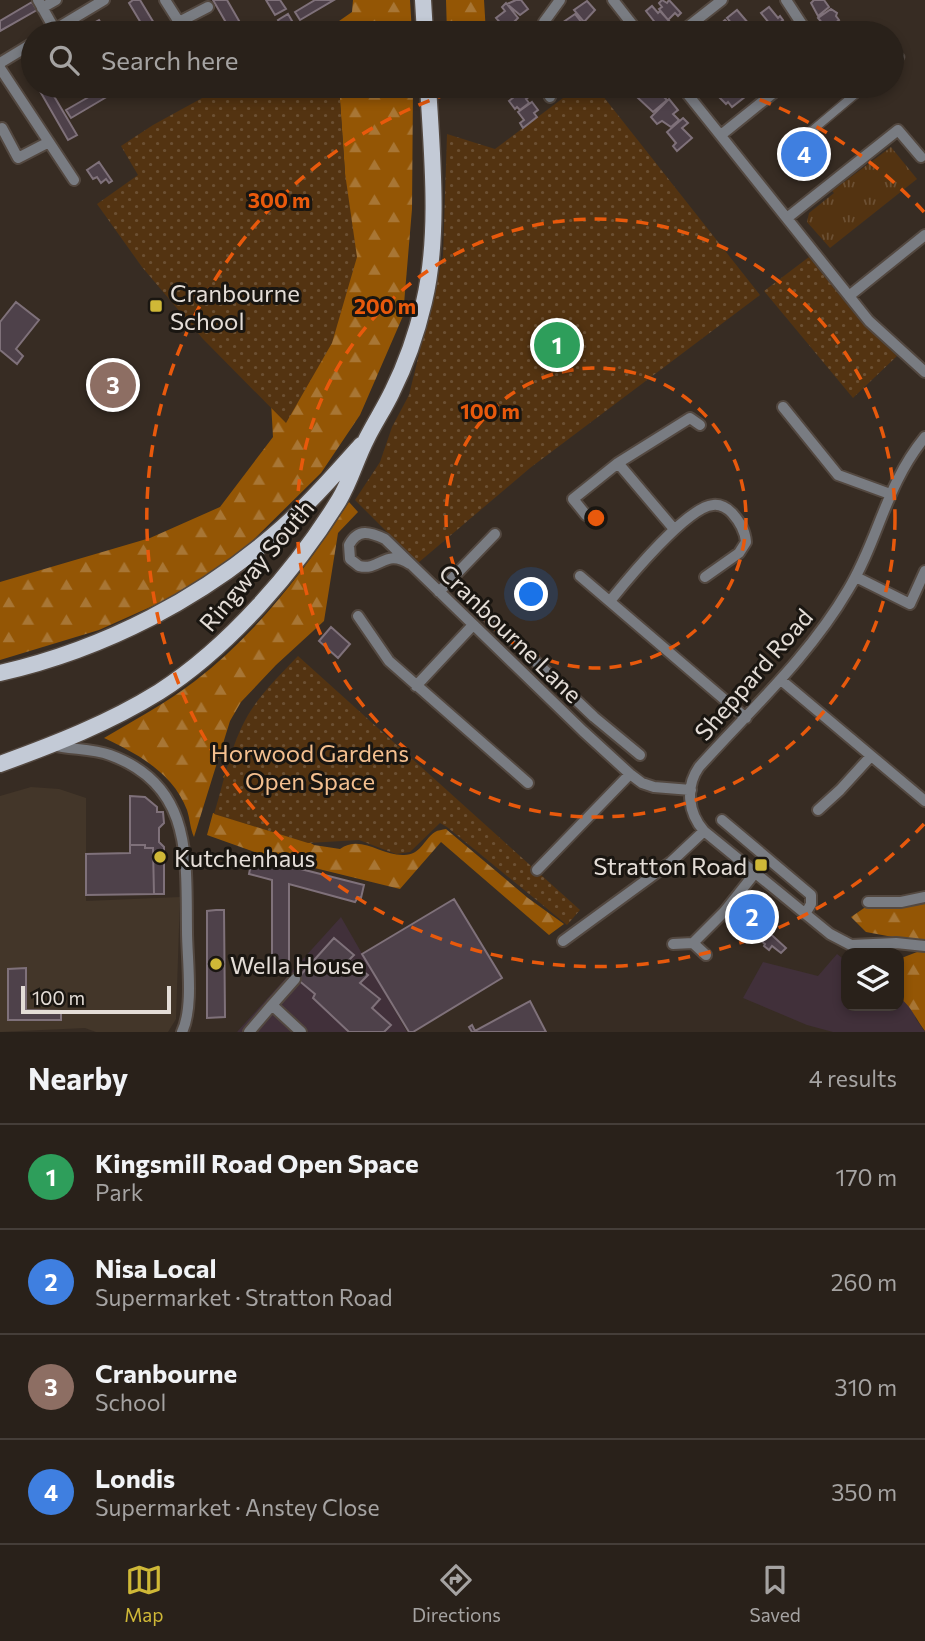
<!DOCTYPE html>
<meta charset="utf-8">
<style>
:root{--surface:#29211a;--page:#352e27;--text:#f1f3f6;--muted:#a5a3a2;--line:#453e39;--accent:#cfb837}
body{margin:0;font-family:Commissioner,sans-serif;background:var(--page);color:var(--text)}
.controls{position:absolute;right:21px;bottom:21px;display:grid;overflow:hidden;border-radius:14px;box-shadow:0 4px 10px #0003}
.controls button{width:63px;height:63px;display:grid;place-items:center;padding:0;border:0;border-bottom:2px solid var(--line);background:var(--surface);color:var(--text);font:35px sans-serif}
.scale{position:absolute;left:21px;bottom:18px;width:150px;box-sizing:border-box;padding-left:7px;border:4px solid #e4ddd7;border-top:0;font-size:19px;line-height:24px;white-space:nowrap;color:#e4ddd7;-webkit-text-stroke:5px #1a1611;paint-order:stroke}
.you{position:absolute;left:532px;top:595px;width:24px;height:24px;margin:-18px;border:5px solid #fff;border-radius:50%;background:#1a73e8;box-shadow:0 0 0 10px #1a73e833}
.badge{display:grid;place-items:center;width:46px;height:46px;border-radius:50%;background:var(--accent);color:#fff;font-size:23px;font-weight:700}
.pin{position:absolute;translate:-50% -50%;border:4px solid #fff;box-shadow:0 2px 7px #0006}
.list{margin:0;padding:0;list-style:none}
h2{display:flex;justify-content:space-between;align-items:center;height:91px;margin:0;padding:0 28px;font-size:30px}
h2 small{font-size:23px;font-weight:400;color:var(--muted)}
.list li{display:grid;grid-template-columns:46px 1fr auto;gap:21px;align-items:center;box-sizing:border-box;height:105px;padding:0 28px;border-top:2px solid var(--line)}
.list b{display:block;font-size:26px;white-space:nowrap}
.list p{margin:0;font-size:23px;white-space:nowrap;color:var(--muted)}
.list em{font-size:23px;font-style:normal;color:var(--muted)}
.icon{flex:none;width:38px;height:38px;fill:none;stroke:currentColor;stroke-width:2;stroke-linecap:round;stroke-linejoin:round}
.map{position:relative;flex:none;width:925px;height:1032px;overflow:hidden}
.search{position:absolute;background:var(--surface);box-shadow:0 4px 10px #0003;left:21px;right:21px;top:21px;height:77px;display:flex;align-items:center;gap:18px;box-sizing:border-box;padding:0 24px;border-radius:38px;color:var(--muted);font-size:26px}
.sheet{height:511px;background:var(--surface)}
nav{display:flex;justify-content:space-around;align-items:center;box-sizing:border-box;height:98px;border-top:2px solid var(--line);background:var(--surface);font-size:19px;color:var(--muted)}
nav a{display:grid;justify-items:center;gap:4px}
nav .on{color:var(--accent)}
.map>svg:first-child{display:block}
.commercial{fill:#433629}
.industrial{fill:#41303a}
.grass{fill:url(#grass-tufts)}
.forest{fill:url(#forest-firs)}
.park{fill:url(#park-dots)}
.building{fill:#4e414a;stroke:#7f717a;stroke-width:2}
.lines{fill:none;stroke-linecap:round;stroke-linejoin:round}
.pedestrian-casing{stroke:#534840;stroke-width:11}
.minor-casing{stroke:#534840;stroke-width:14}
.primary-casing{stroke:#534840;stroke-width:19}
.pedestrian{stroke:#797c82;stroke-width:8}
.minor{stroke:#797c82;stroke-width:10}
.primary{stroke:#c3cad6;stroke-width:16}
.ring{fill:none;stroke:#e8590c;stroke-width:3.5;stroke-dasharray:12 9}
.poi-dot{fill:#cfb837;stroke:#1a1611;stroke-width:2.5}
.labels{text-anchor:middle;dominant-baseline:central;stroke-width:6;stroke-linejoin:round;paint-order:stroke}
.poi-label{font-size:24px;fill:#e4ddd7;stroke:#1a1611;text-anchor:start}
.street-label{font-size:24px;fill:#e4ddd7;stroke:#1a1611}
.park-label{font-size:24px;fill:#f3bf8f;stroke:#1a1611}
.centre{fill:#e8590c;stroke:#1a1611;stroke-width:3.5}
.ring-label{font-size:21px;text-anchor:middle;font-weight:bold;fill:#e8590c;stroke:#1a1611;stroke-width:6;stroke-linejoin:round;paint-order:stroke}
</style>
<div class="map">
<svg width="925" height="1032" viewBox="0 0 925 1032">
<defs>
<pattern id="grass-tufts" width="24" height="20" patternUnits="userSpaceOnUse" patternTransform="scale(1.75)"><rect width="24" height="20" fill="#533311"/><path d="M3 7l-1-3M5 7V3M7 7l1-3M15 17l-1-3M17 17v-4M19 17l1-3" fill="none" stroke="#6c5033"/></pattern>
<pattern id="forest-firs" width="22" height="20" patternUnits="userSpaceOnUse" patternTransform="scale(1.75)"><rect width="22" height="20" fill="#945605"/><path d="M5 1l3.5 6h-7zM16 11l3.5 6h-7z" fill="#a87635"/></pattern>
<pattern id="park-dots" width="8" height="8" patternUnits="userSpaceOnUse" patternTransform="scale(1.75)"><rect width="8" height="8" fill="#533311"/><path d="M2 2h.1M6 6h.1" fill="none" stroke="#6c5033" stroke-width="1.8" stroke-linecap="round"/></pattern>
</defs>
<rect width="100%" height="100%" fill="#372c23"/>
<path class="commercial" d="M31,787L59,789L86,798V901L180,897L176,1019L168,1032H96L85,1028L0,1032V796Z"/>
<path class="industrial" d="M341,917L407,1032H237Z
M837,954L846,961V1006H899V997L912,1006L916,1019L925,1032H833L807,1025L743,998L763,962L818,976Z"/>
<path class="grass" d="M891,147L917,179L830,248L807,222L809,213L834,193L832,191Z"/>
<path class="forest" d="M353,0H410L412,33H333V28H329L352,12Z
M446,0H484L486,33H447Z
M339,86H413L412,209L403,316L360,415L321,473L244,549L175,596L99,630L0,660V582L150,538L220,507L273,437L271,402L345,173Z
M349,502L358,512L338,533L324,621L276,665L241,702L230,721L194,837C190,828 190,819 187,810C173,773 138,754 104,738C135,720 166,703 195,681C258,632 306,569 349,502Z
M242,754L304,839L314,845L340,849C361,834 381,856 404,855C421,855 423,840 435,832C438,830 442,830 446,829L528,898L564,924L549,935L441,842L400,889L266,856L207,835L213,813L270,824L223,777Z
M925,902V943L866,932L851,917L867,906L889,908Z
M917,952H925V1031C915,1018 912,1007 899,997V959Z"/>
<path class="park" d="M224,86H339L345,173L357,257L332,343L286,423L203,339L142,267L97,204L138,175L121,146L153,125Z
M584,86H595L760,295L530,468L418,563L355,500L380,462L392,427L409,395L443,256L447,134L495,149L567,95Z
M809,257L859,319L897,356L853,398L764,291Z
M298,656L580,910L567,925L447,827L440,823L410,852L396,854L359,840L308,843L214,814C224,781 231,744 248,715C261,693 281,674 298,656Z"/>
<path class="building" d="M133,0H140L160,33H147L129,3Z
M213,0H227L246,33H232Z
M266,0H280L286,9L275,15Z
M315,0H334L300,20L295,12Z
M516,0H521L528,9L520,15L507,4Z
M662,0L667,3L669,0L681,13L678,16L675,13L668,20L659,9L662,7L659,3Z
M814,0H824L829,7L818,16L811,3Z
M587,1L595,10L584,22L574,10Z
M32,2L37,10L0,31V21Z
M506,3L518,18L513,23L515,26L508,32L496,18L505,11L502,7Z
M652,6L658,13L660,11L670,22L661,30L646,11Z
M769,7L778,18L780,16L783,20L769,31L766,27L770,24L761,13Z
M831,9L837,13L836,16L839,20L824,32L820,27L823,24L818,18Z
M737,10L749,24L742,30L739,26L736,29L727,18Z
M288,14L299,33H286L278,20Z
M575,14L582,23L576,29L579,32L571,33L562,23Z
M99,20L107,33H95L90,25Z
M725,20L734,30L731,33H720L716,28Z
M37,86H48L77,135L68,140Z
M108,86H111L115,92L71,118L66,110Z
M650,86H660L665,91L661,94L667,100L653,112L637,97Z
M733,87L736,91L739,88L746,96L732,107L728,102L726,104L720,98Z
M524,89L530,96L526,99L529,103L520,110L517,107L515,109L509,101Z
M669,99L678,110L673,114L679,120L671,127L662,121L657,124L651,117Z
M532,102L538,110L534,113L537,117L523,128L520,123L524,120L518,112Z
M683,118L688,123L682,128L692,138L677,151L673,146L676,143L667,132Z
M99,162L112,181L109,183L106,179L101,183L97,177L93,179L87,170Z
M16,302L39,320L16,349L23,356L17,364L0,350V322Z
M331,627L350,644L338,658L319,641Z
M130,796L145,797L157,807V812H163L164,823L159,828V842L164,847V894H154L153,848H145V845H130Z
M130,845H145V848H153L154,894L86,895V854L130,853Z
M243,854L276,864L277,861L294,865L293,867L364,885L361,898L358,897L355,902L289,884V967H275L276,962H272V880L249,874L250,869L240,865Z
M454,899L502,978L413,1032H409L362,954Z
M745,901L769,922L760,932L735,912Z
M745,901L769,922L764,928L786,948L781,953L772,946L769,950L764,946L765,944L729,916Z
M216,910H224L225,1017L207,1018V911Z
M334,938L354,955L349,960L368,975L360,983L380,999L372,1008L391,1025L384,1032H349L313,998L315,994L297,979Z
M26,968V1010L61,1011V1020H8V969Z
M530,1001L546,1032H472L469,1027L472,1025L475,1031Z"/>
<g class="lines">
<defs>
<path id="pedestrian" d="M892,64L900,57
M790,149L865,86"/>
<path id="minor" d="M38,0L55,30
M165,0L179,22L208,7
M613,0L639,33
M786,0L805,29
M42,8L56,0
M49,33L104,0
M541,33L544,22L560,0
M680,33L722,0
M0,63L33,43
M0,68L74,180
M70,86H74
M545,86L550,97
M681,86L869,321L925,372
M2,128L18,158L49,142
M721,135L782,86
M787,218L898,130L921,157
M849,296L925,235
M783,407L838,475L890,494
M925,437C885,486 879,539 848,590C808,658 751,709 699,767C685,787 688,813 704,831L830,934L851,945L896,943L925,946
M618,463L674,529
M586,515L573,499L618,463L690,418L700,425
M410,564C385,548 381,571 359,566L350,559L349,545C358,528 370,532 385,539L583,731L630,774L642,783L654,787L691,790
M580,576L746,718
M856,577L910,604L925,571
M439,592L495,534
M610,601C627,580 687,507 713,505C721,504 727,508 732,513C740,522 745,530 746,542L739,553L705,577
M475,604L594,717L640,755
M358,616L389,661L528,783
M781,680L925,801
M416,686L473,625
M52,745C71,750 91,748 110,755C193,785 186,858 187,931C187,959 194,1007 182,1032
M818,810L840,790L871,756
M722,820L811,895V904L805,914
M537,870L630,774
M868,902H901L925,897
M563,941L671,862L704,831
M693,943L724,912L755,873
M673,944L693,943L706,955
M295,979L272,1005L301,1032
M249,1032L272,1005"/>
<path id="primary" d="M423,0L425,33
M0,673C105,649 203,598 283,527C311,502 336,473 361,445
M0,764C55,744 109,723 159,692C228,648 296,570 339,500C351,480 356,459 367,438C375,422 385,407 392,392C406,364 417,332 424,302C440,235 432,154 428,86"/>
</defs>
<use href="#pedestrian" class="pedestrian-casing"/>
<use href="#minor" class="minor-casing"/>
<use href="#primary" class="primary-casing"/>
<use href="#pedestrian" class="pedestrian"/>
<use href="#minor" class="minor"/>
<use href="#primary" class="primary"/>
</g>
<g class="ring">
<circle cx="596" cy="518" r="150"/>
<circle cx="596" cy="518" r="299"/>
<path d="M924 824A449 449 0 1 1 472 86M720 86A449 449 0 0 1 924 212"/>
</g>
<g class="poi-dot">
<rect x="149" y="299" width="14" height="14" rx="3.5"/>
<circle cx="160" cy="857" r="7"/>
<rect x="754" y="858" width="14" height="14" rx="3.5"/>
<circle cx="216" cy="964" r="7"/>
</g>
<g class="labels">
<g class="poi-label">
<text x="170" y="292">Cranbourne<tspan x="170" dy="28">School</tspan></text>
<text x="174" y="857">Kutchenhaus</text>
<text x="747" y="865" text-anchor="end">Stratton Road</text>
<text x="230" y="964">Wella House</text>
</g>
<g class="street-label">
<text transform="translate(256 565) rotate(-50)">Ringway South</text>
<text transform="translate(511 633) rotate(44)">Cranbourne Lane</text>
<text transform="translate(753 674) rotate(-49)">Sheppard Road</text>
</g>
<g class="park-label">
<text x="310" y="752">Horwood Gardens<tspan x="310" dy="28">Open Space</tspan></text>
</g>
</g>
<circle cx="596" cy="518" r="10" class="centre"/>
<g class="ring-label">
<text x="279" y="208">300 m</text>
<text x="385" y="314">200 m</text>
<text x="490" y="419">100 m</text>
</g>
</svg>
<div class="controls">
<button><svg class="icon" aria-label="layers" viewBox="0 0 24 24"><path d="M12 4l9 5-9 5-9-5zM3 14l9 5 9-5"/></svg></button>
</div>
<div class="scale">100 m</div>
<div class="you"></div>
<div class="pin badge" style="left:557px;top:345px;background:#2e9e5b">1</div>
<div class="pin badge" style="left:752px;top:917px;background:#3f7fe0">2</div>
<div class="pin badge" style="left:113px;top:385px;background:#8d6e63">3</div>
<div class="pin badge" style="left:804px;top:154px;background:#3f7fe0">4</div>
<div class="search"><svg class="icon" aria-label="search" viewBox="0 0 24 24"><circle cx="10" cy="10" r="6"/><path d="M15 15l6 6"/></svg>Search here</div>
</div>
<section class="sheet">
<h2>Nearby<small>4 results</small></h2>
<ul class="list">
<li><span class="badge" style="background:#2e9e5b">1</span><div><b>Kingsmill Road Open Space</b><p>Park</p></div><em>170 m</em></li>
<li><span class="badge" style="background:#3f7fe0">2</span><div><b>Nisa Local</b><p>Supermarket · Stratton Road</p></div><em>260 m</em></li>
<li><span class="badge" style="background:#8d6e63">3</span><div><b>Cranbourne</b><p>School</p></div><em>310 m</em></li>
<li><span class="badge" style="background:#3f7fe0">4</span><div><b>Londis</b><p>Supermarket · Anstey Close</p></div><em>350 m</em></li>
</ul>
</section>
<nav>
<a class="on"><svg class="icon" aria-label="map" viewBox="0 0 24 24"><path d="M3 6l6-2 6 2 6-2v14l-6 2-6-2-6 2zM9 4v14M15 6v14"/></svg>Map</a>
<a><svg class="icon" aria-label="directions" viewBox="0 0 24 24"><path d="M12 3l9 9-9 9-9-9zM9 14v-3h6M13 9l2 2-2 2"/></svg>Directions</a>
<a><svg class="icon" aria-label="saved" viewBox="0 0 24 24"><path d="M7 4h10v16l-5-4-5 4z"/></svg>Saved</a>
</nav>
